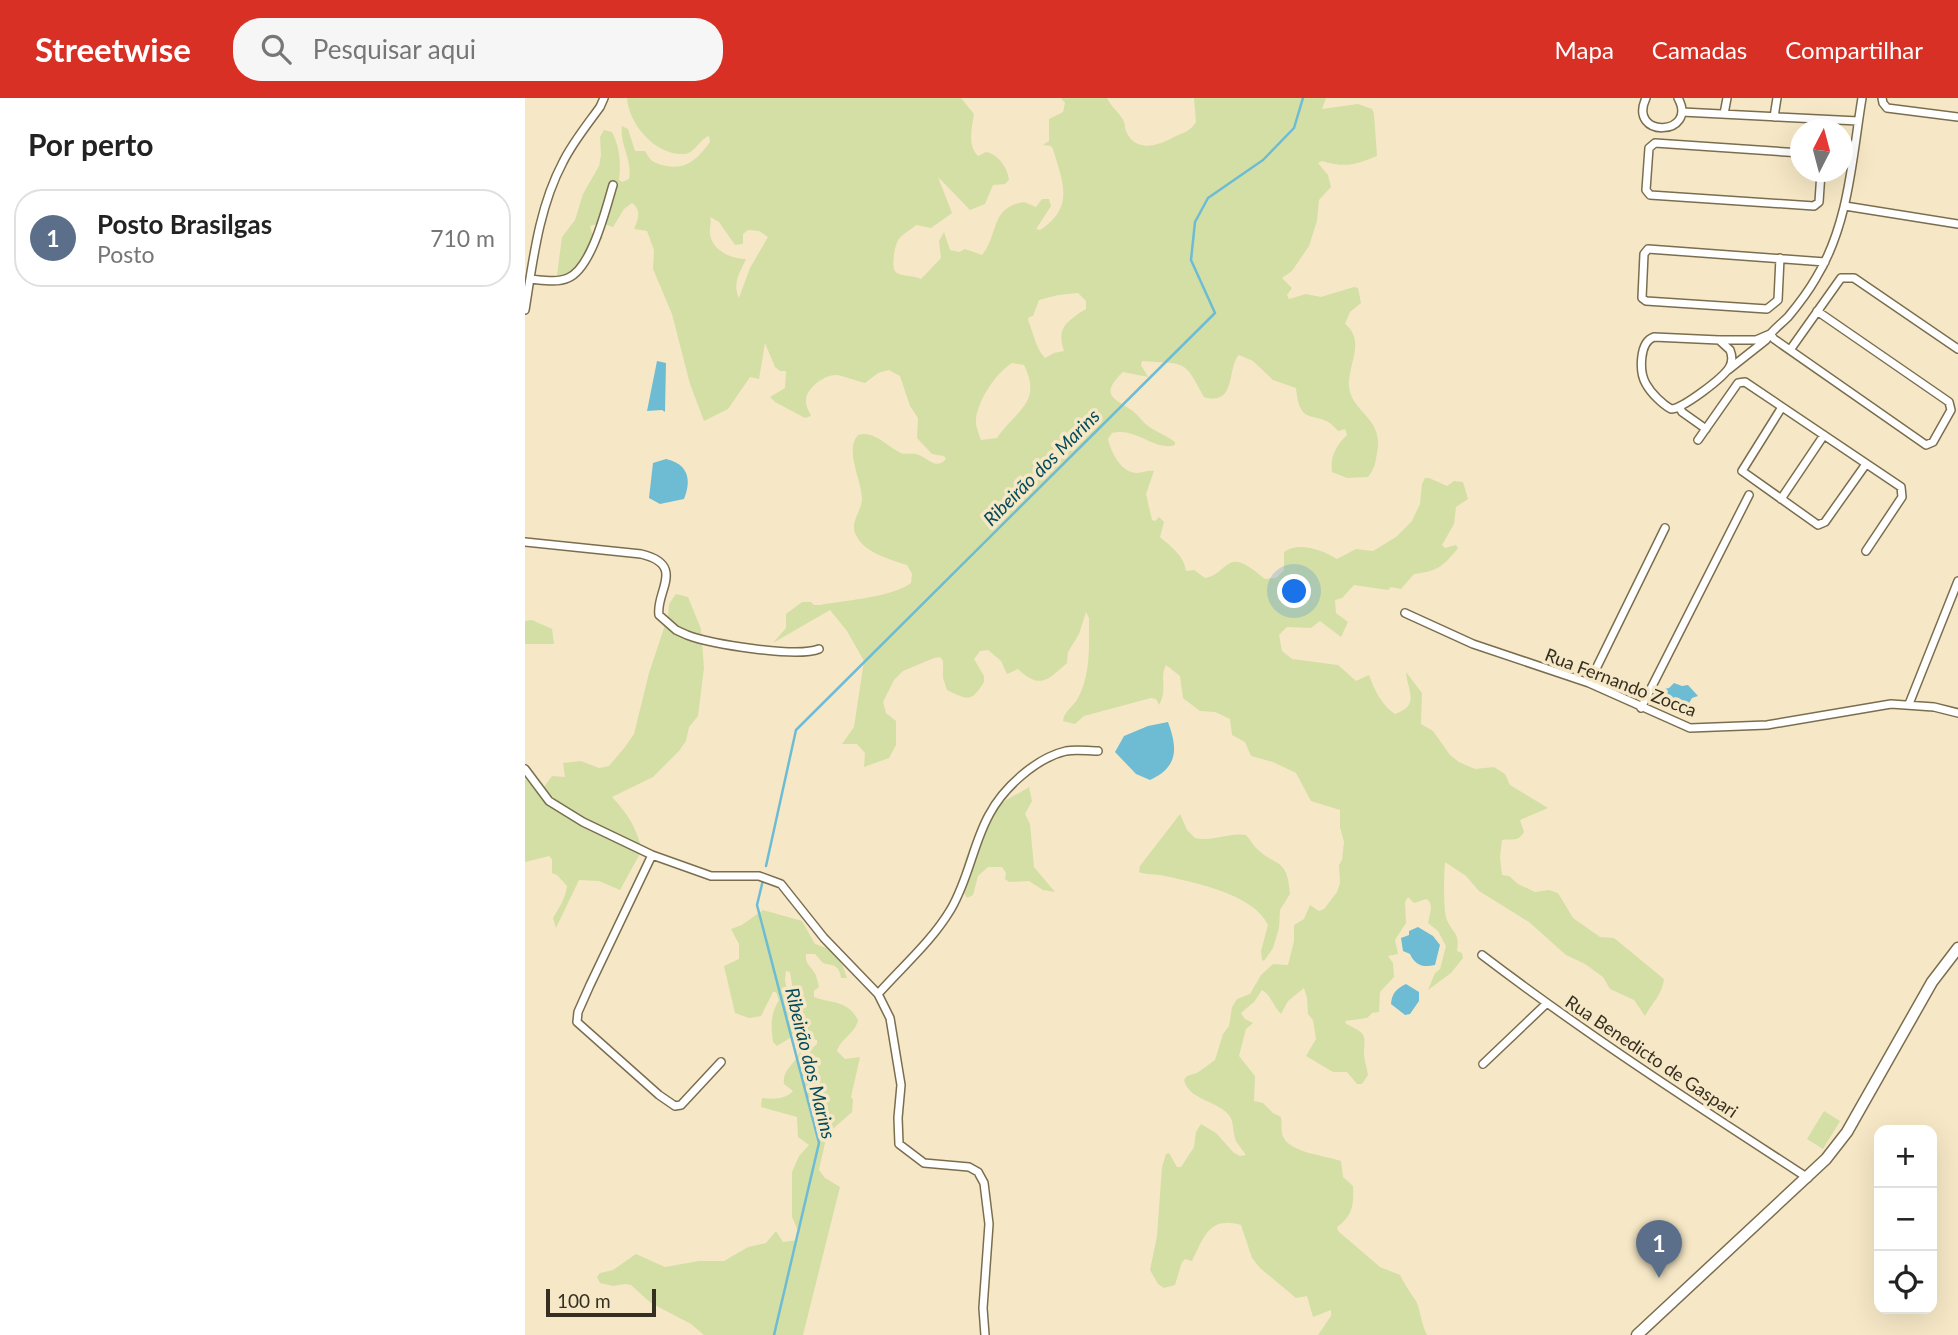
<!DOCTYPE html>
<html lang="pt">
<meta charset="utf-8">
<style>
:root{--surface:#fff;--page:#f6f6f6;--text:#222;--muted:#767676;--line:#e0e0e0;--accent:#d93025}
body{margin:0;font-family:Lato,sans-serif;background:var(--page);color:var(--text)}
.controls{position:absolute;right:21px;bottom:21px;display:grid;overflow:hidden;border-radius:14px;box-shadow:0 7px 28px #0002}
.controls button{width:63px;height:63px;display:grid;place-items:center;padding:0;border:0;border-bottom:2px solid var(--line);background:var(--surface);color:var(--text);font:35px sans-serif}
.compass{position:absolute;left:1265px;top:21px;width:63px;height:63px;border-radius:50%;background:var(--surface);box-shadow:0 7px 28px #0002;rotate:6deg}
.scale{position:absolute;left:21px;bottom:18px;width:110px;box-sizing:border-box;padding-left:7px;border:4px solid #352f22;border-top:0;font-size:19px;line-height:24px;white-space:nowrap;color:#352f22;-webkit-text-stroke:5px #f6e8c6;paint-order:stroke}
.you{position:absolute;left:770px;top:494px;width:24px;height:24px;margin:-18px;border:5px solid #fff;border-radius:50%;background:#1a73e8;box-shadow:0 0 0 10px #1a73e833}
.badge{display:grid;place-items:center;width:46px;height:46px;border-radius:50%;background:var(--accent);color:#fff;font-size:23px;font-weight:700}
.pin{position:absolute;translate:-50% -58px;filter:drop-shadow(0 2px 4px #0008)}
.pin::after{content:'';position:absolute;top:37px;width:24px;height:21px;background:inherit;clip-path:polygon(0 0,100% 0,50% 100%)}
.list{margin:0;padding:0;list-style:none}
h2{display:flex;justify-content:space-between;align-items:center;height:91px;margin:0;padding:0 28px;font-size:30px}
h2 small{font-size:23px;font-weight:400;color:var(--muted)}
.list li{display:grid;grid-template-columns:46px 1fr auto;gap:21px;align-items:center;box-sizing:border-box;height:98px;margin:0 14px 14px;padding:0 14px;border:2px solid var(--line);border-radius:28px}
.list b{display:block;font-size:26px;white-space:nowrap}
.list p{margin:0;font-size:23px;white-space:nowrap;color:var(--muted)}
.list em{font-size:23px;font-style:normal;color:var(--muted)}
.icon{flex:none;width:38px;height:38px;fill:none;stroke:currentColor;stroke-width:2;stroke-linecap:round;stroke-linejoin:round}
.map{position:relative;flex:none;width:1433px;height:1237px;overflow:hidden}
header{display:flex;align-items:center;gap:42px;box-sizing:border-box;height:98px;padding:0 35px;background:var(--accent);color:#fff}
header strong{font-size:33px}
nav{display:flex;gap:38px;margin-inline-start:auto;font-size:24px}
.search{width:490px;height:63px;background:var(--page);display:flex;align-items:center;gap:18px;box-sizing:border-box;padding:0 24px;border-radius:28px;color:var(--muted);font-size:26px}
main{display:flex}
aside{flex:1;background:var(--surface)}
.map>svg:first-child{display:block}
.green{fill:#d3dfa5;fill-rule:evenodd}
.water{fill:#6ebcd4}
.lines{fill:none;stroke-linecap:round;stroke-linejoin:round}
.stream{stroke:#6ebcd4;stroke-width:2.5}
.minor-casing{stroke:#7a6e4f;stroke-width:10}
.secondary-casing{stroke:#7a6e4f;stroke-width:13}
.minor{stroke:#fff;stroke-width:7}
.secondary{stroke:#fff;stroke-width:10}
.labels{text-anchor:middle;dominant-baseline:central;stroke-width:7;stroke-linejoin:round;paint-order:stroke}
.street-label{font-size:18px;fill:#352f22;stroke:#f6e8c6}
.water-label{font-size:19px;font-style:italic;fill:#024b5c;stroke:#f6e8c6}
</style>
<header>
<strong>Streetwise</strong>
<div class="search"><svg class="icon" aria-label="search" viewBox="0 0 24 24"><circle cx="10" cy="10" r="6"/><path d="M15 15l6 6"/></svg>Pesquisar aqui</div>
<nav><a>Mapa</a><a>Camadas</a><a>Compartilhar</a></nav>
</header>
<main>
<aside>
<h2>Por perto<small></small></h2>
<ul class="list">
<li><span class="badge" style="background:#5c6f8a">1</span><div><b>Posto Brasilgas</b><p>Posto</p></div><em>710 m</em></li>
</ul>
</aside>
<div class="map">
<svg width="1433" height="1237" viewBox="0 0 1433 1237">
<rect width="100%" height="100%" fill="#f6e8c6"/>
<path class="green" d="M102,0H436L449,16C447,30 442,47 453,58L461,54C473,56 483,70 484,82L480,86L468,87L460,106L445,112L413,79L427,115L406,130L391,127C386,132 377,136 374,141C370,145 366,169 370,173C374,179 389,177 396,181L416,160L414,143L419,134L425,152L434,154L440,151L457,157C474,136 465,109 499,104L511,109L517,101H524L526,108L511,131L515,132C550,109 538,85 528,51L526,48L518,47L524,43V21L538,14L540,5L536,0H582C586,9 594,14 598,22C601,27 599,28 601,33C610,55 633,48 649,39C659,34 665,34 671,24L669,0H801L797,11L833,6L847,11L849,16L852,58C829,67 821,70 797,63L793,65L803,77L806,89L794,102L792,123L784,148L767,173L757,180L767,190L762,197L764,201L781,196L796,199L829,189L833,190L836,205L825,214L820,226C839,241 826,262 824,282C821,314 860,317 852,355C850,366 850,370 843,379L822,380L807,374C805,358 811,348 822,337L820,331L813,333C794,308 775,334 771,290L748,282L728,263L714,257C702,268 712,309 679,299C658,259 660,267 617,263L616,267L623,279L598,274C572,299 592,301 609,314C615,319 619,326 626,330C634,335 642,338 650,344V347C631,354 611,329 587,335L583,341C586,354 596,375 612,375C618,375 622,372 629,373L621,396L627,422L630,423L634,419L639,424L635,439C645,448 659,457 661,473L669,472L680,480C692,478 695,471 705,465C716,459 732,475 740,481L751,480L759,472V454C773,443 798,452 812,461L831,451L848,453L871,439L887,423L895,406L897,386L900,380H904L922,388L929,383L938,384L943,401L931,409L929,426L917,447L920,450L931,447L933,450C918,468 914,473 889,476L876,491L866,489L863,492L829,487L817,500L810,502L811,515L823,524L816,539L795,523L786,530L762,529L754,537L757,553L767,561L813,567L831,583L844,577C849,591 857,608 870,616C896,607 882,592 881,574L897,595L896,626L908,633L925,657L934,664L950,671L969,669L980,676L985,687L1023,710L995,722L999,734C993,745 986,740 977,742L975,759L977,777L984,778L993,786L1010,794L1024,792L1033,795L1048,820L1075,839L1089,840L1139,881C1137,897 1128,903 1120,918L1109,902L1085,891L1078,879L1060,866L1041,857L1004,824L954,793L941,778L920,764C919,774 918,815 922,822C928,837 935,833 932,853L937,855L938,860L926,875L903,892L910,875L915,871L921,848L913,833L903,825C904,817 910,805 901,801L889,805L883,799L880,804L881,825L870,842L873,856L863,858L868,865L869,879L855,894L854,914L847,915L842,920L820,923L821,926C844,937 839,936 839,958C840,964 842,971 843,977L837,986H832L822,974H808L781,958L791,941L788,922L783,916L782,900L779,890L763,903L756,916C749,909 745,896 737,892L729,904L716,915L720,921L728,925L721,931L714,958L730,978L729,1003L738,1005L748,1015L756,1019C757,1025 756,1030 757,1036C762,1055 800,1057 816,1063L818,1079L828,1088C829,1106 828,1118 812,1129L813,1133L855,1169L875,1177C879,1186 885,1194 891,1203C896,1213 896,1226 902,1237H793L806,1218V1212L788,1219L782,1198L771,1200L735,1170L727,1160L716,1127C684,1118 679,1139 667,1163L660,1161L657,1164L650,1187L639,1190L633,1186L625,1172L632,1138L637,1069L641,1056L644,1055L652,1069H656L669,1049L671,1034L676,1026L691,1035L709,1055L715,1058L721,1057C718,1052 713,1047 711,1043C707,1034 710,1024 703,1016C690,1002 664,1002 659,982L662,978L672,975L690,962L698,936L704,928L707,909L712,901L725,896L736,877L748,866L763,867L769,843V827L779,821L785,807L794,813L799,811L812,794L815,785L814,767L817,762L819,744L815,729V712L786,703L771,675L748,664L726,658L720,644L707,637L705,621L690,614L675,613L658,600L655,578L641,567C634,580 643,592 634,607L631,601L626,600L559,618L550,626L538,623C539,613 548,609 553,600C566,576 564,546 564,520L561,514L554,536L543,554L542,565C523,582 515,592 493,571L482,576L476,563L463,552L455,553L449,561L459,578V584C446,605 443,602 422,592L418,580V563L415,559L409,560L378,573L369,582L358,604L361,615L371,623V647L364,660L339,669L340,655L332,646H317L329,629L339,563L322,533L305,512L248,545L261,530V516L277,504H286L289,507H295C321,502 365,500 386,485L387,476L382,467C366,462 338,454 331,437C324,424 337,413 337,401C337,382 319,353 333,337C348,332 362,348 374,354C380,358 385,354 391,356C403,359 410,373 421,361L419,358L407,356L392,340L393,320L385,308L375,278L364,272L353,275L340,285C331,283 320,278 311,277C299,277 283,289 281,301C280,307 284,313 286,318L280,320L250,304L245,299L260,290L261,273H255L250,269L240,245L234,281L225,279L203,311L179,323L165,286L147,216L128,171L129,152L122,133L109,131C113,122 117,112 107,105L99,111L88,129L76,125L65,128L67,135L76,137L78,140L64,151L46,180L37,186L31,185L37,139L50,122L58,96L74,68L76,57L75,39L79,32L87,34C95,50 96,64 94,82L97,84L104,81C108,62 94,46 97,28L103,31L110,53H120C125,62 127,64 137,67C160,73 171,63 185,44L184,38C173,42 170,57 157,56C129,56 104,26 102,0ZM185,119L194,124L210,147L218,146V136L223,132L234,133L243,139L225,170L214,200C207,186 215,174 221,161C207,161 187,153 185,136C184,130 187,126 185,119ZM553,195L561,203V211C542,223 531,230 539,253L529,255L520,260C510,249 509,236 503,222L504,219L508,218L514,202L533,197ZM487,265L499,267C518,305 490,313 472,340L456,342C454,336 450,328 451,321C453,302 471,275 487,265Z
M151,496L163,499L176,531L179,570L173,618L164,629L161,643L154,653L128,679L87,699C103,716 111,729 117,752L95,792L74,783L54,782L31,830L28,820C34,810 41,799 42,788L32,777L27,775V761L24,758L0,764V681L18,690L27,678L40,679L38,665L56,663L74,670L84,668L100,649L109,636L124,575L143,518L144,506Z
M7,522L27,531L29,546H0V523Z
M504,689L507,703L500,716L505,726L509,769L530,794L518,792L504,783L484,784L480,781L481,775L477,769H463L453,778L448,797L442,800C424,776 455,728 471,710C479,701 494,696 504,689Z
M655,716L662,732L670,740C688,744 704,734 721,737C725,741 727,746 731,750C752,770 762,759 765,796L755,812L754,830L748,850L739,863L737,862L736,853L743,827C728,795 667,784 635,777C628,776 621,777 614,774L615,768Z
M238,812L277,823L290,846L304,851L317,866L322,880H316C314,866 308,868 298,865L290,856H281C280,866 285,867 289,874C292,878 293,886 294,889L289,893V899C306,906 322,901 333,922C330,936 316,940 312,953L320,961L335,959L326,999L328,1002L327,1014L302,1036L294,1072L300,1080L315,1089L278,1237H179L166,1226L126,1205L106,1187L100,1186L88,1188L75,1185L72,1179L75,1175L88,1172L111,1156L140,1169L174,1163H199L223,1149L241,1145L251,1133L258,1144L273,1142L274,1135L267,1119V1074L274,1058L284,1047L273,1039L272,1019L236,1009L237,1000C248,1001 260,1002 268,993L259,986C257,972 270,966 275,954L286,951L292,946V942C270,939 269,893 265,874L261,873L260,882L269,934L265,940L252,948L248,944C246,927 245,917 254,902L251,894H248L236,918L224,920L210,915L199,868L214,861V846L206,831L217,827Z
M1299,1013L1315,1023L1298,1051L1282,1041Z"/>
<path class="water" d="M132,263L141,265L140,314L137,312L122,313Z
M141,361C163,366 167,381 159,401L135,406L124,400L128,365Z
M1149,585L1157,588L1163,587L1173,598L1167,600L1159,614L1149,610L1144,611L1128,603L1135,592L1144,590Z
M643,624C653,651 653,669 625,682L611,676L590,654L599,638L623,628Z
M893,829L908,838L915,847L910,867C898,870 890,867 885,856L878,853L876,840L884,837V833Z
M881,886L894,894V903L885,916L880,917L866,906C867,895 871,891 881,886Z"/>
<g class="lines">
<path class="stream" d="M241,768L271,632L690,215L666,162L670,124L683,100L738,62L769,30L778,0
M238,782L232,807L294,1045L249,1237"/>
<defs>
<path id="minor" d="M1121,0C1102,41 1174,38 1153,0
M1357,0L1358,5L1362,10L1433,19
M1157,14L1333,23
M1199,16L1202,0
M1249,19L1252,0
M1276,55L1130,45L1124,50L1121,92L1125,97L1289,108L1294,104L1296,74
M1320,108L1433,126
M1255,160L1253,202L1242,211L1121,203L1117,200L1119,156L1123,151L1300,164
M5,181C17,182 32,185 43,180C67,170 81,110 88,87
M0,212C8,162 14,109 38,64C48,44 62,27 75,9L79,0
M1245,236L1249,241L1401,347L1408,344L1426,312L1424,304L1292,213
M1129,239L1194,242L1205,252C1207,257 1208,262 1205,268C1200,279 1157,311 1146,311C1137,306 1126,295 1121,286C1114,274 1114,244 1129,239Z
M1195,242H1231L1245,236
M1265,252L1316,180H1329L1433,251
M1203,272L1241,242C1246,233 1255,227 1263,219C1273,207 1283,194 1291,180C1324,126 1327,61 1337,0
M1257,309L1217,373L1293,427L1300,424L1341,366
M1155,310L1157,314L1181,331
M1173,342L1213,285L1220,284L1376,389L1377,399L1341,453
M1256,401L1299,337
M0,444L116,456C162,467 130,494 134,517L151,532L162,537C186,546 271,560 294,551
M880,515L948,546L1064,585L1165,630L1242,627L1366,606L1409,609L1433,615
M1064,585L1140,430
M1384,606L1433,483
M1116,610L1224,397
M0,671L24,703L58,724L127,757L186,778H234L256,786L299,840L353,896L365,920L376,987L373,1020L374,1046L399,1065L444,1069L453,1074L459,1085L464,1126L458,1210L460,1237
M127,757L65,887L53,914L52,924L134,997L150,1008L156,1007L196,964
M957,857C1062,937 1172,1008 1283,1080
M353,896C378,868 407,843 426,811C444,780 448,746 464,717C478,690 511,660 541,653C551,651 563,653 573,653
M958,966L1021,906"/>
<path id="secondary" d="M1112,1237L1301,1061L1322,1034L1407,884L1433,850"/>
</defs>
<use href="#minor" class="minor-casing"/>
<use href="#secondary" class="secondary-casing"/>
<use href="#minor" class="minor"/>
<use href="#secondary" class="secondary"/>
</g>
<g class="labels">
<g class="street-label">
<text transform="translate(1096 584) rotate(21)">Rua Fernando Zocca</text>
<text transform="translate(1127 958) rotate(34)">Rua Benedicto de Gaspari</text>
</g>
<g class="water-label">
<text transform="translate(516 369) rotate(-45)">Ribeirão dos Marins</text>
<text transform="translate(286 965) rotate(76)">Ribeirão dos Marins</text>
</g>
</g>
</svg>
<div class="controls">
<button>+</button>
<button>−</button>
<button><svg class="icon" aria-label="locate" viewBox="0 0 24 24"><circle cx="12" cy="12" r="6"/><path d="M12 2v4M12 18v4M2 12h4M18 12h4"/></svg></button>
</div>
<svg class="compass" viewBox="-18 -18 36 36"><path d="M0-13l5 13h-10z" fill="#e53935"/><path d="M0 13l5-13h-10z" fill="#767676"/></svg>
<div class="scale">100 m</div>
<div class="you"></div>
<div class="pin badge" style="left:1134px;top:1180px;background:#5c6f8a">1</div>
</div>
</main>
